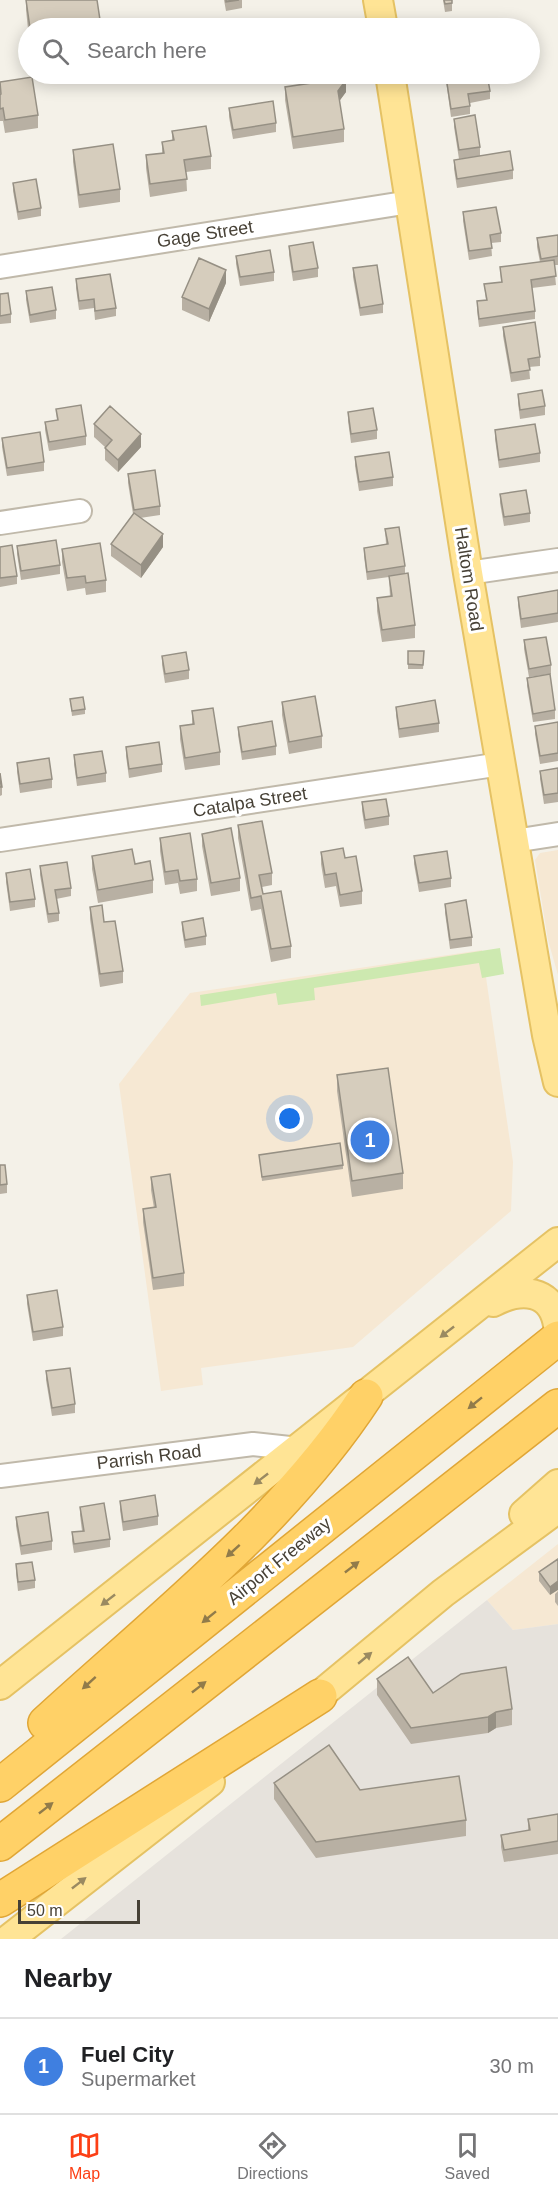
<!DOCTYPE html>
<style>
:root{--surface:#fff;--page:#f6f6f6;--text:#202124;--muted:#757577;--line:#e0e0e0;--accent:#fc4016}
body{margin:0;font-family:Helvetica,sans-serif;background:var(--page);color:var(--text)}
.scale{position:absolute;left:18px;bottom:15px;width:122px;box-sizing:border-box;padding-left:6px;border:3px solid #474136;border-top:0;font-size:16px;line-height:21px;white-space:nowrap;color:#474136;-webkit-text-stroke:4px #fff;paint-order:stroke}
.you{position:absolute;left:290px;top:1119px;width:21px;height:21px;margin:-15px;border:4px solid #fff;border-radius:50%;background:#1a73e8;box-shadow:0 0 0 9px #1a73e833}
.badge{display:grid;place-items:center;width:39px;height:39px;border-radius:50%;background:var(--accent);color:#fff;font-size:20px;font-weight:700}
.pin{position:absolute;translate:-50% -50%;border:3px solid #fff;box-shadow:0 2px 6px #0006}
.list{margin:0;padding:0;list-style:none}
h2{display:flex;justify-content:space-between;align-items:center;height:78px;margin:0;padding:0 24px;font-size:26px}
h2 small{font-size:20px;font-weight:400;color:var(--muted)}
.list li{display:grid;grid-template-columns:39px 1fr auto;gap:18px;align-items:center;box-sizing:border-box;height:96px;padding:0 24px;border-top:2px solid var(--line)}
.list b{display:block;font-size:22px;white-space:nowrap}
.list p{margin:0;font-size:20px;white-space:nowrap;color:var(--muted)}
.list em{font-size:20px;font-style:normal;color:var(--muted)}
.icon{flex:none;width:33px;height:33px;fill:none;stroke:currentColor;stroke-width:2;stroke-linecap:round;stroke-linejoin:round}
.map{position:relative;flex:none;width:558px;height:1939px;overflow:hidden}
.search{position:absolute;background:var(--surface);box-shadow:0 3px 15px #0003;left:18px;right:18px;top:18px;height:66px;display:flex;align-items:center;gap:15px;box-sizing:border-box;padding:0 21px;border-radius:33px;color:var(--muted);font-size:22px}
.sheet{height:174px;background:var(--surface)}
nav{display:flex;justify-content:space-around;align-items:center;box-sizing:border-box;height:84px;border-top:2px solid var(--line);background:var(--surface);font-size:16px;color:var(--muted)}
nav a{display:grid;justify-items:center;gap:3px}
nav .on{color:var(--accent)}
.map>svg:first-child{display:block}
.commercial{fill:#f6e8d3}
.industrial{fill:#e6e2dc}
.green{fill:#cde9b0}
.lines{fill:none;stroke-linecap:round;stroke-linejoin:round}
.minor-casing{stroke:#c0b9aa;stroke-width:26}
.major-casing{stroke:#e5c264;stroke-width:32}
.highway-casing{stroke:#e0a636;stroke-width:36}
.minor{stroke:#fff;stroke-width:22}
.major{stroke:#ffe495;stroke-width:28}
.highway{stroke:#ffd167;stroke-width:33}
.wall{fill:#b8b0a3}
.shaded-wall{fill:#969084}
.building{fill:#d6cdbd;stroke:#969084;stroke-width:1.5}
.oneway{fill:#9a8a61}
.oneway2{fill:#917b4a}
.labels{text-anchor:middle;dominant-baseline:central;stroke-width:6;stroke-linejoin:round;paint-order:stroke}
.street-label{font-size:18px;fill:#474136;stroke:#fff}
</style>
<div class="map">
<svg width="558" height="1939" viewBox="0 0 558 1939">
<rect width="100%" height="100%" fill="#f4f1e8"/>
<path class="commercial" d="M558,850V975L548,940L535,860L540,853Z
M482,950L513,1162L511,1211L353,1347L201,1368L203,1385L161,1391L119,1084L190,993Z
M558,1544V1624L513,1630L487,1600Z"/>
<path class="industrial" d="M487,1600L513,1630L558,1624V1939H61Z"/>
<path class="green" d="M500,948L504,974L482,978L479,963L314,988L315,1000L278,1005L276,993L201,1006L200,995Z"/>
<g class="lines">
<defs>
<path id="minor" d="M0,267L410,202
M0,523L80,511
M468,573L558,560
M0,840L501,764
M514,841L558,834
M0,1476L253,1444L299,1449"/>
<path id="major" d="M378,0L383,28
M390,74L468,573L547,1035L558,1082
M493,1302C520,1288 552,1288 558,1325
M524,1514L558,1484
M0,1685L558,1242
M303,1709L443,1593L558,1508
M9,1939L210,1782"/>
<path id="highway" d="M45,1723C156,1621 283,1523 366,1396
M0,1785L558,1338
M0,1844L558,1406
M0,1900L320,1696"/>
</defs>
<use href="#minor" class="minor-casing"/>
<use href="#major" class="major-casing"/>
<use href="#highway" class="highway-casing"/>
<use href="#minor" class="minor"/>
<use href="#major" class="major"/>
<use href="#highway" class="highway"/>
</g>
<path class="wall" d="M26,0L100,20V28L28,29L26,10Z
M224,0H242V8L226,11Z
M443,0H452V11L445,12Z
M439,74H460V75L490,91V99L470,103V114L451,117L446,81L440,82Z
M0,82L38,115V128L5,133L3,121H0Z
M285,87L346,92L339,101L344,129V142L293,149L285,100Z
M229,108L276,123V132L233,139L229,117Z
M454,119L480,147V156L459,159L454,127Z
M172,131L211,156V169L186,172L187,191L150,197L146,168V155L162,153V142L172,140Z
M73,150L120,189V202L79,208L73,162Z
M454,160L513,170V179L457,188L454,169Z
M13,183L41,208V216L18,220L13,191Z
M463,212L501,233V242L491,243L492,256L469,260L463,221Z
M558,235V265H554L556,285L532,288L535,311V319L479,327L477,310V301L486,300L484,284L501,282L500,267L540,262L537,247V238Z
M289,246L318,268V277L293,281L289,255Z
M236,256L274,272V281L240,286L236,264Z
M353,268L383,304V313L360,316L353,277Z
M76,279L116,308V316L95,320L94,308L79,310L76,288Z
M226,283L209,322L182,310V297Z
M26,291L56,310V319L30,323L26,300Z
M0,294L11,314V323L0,324Z
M503,327L540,357V366L529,367L530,379L511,382L503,336Z
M518,394L545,406V415L520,419L518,403Z
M56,409L86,436V445L49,451L45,430V422L57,420Z
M348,412L377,430V439L351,443L348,421Z
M94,424L141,447L118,472L105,460V447L94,437Z
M495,430L540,453V462L499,468L495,439Z
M2,438L44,462V471L7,476L2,447Z
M355,457L393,477V486L359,491L355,466Z
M128,474L160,506V515L140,518L163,547L141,578L111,556V544L133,514L128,483Z
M500,494L530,513V522L504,526L500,503Z
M385,529L405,566V573L415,625V638L382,642L377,611V598L390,597L389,577L367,580L364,556V548L386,544Z
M17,546L60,565V574L21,580L17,554Z
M0,547L17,576V584L0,587Z
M62,549L106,580V592L86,595L85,588L67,591L62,562Z
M558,590V622L521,628L518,605V597Z
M524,640L551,665V674L529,677L524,649Z
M408,651H424L423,669H408Z
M162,656L189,670V679L165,683L162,665Z
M527,678L555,710V719L533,722L527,686Z
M70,699L85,709V714L72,716Z
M282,702L322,736V748L289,754L282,715Z
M396,707L439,723V732L399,738L396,715Z
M192,711L220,752V765L185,770L180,739V726L192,724Z
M558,722V761L540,764L535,734V726Z
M238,727L276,746V755L242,760L238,735Z
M126,747L162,764V772L129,778L126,756Z
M74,755L106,773V782L77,786L74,764Z
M17,763L52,779V788L20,793L17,772Z
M558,768V802L544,804L540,779V771Z
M0,773L2,787V795L0,796Z
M362,802L389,816V825L365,829L362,811Z
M238,825L272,873V885L262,887L263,894L291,946V958L271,962L261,909L251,911L238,838Z
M202,834L240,878V891L211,896L202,846Z
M160,838L197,879V891L180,894L178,883L165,885L160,851Z
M321,852L345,858L362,891V904L340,907L336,886L325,888L321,864Z
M92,856L153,880V893L98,903L92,869Z
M414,856L451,878V887L419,892L414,864Z
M40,866L71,888V896L56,899L59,913V921L48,923L40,875Z
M6,873L35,899V907L10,911L6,882Z
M445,904L472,937V946L450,949L445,913Z
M90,907L104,922L123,971V983L100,987L90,919Z
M182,922L206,936V945L185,948L182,930Z
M337,1075L403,1173V1189L352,1197L337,1091Z
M259,1155L343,1165V1169L262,1181Z
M0,1165L7,1184V1193L0,1194Z
M151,1177L184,1273V1286L153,1290L143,1222V1209L154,1208L151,1190Z
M27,1295L63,1327V1336L33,1341L27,1304Z
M46,1371L75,1404V1413L52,1416L46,1380Z
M120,1501L158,1516V1525L123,1531L120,1510Z
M80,1507L110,1539V1547L74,1553L72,1541V1532L82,1531L80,1515Z
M16,1517L52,1541V1550L21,1555L16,1526Z
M558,1559L550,1595L539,1581V1572Z
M16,1564L35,1580V1588L18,1591L16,1573Z
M558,1591V1606L555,1602V1594Z
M377,1679L433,1693L512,1709V1725L496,1728L488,1733L411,1744L377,1695Z
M274,1783L360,1790L466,1820V1836L316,1858L274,1799Z
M558,1814V1854L504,1862L501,1847V1835L528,1831V1819Z"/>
<path class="shaded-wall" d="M346,80V92L338,103V91Z
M226,270V283L209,322V309Z
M141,434V447L118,472V460Z
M163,534V547L141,578V565Z
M558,1581V1590L550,1595V1587Z
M496,1712V1728L488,1733V1717Z"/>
<path class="building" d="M26,0H97L100,20L50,28H30Z
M226,0H239L226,2Z
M444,0H452V3L445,4Z
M331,74H337L346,80L338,91L344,129L293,137L285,87L325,81Z
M467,74H487L490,91L468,94L470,106L451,109L446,77Z
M32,77L38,115L5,120L3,108L0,109V95L1,94L0,82Z
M273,101L276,123L233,130L229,108Z
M475,115L480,147L459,150L454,119Z
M206,126L211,156L184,160L187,179L150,184L146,155L164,153L162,142L174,140L172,131Z
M113,144L120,189L79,195L73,150Z
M510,151L513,170L457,179L454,160Z
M36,179L41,208L18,212L13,183Z
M496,207L501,233L490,235L492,248L469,251L463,212Z
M558,235V256L541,259L537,238Z
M313,242L318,268L293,272L289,246Z
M270,250L274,272L240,277L236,256Z
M199,258L226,270L209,309L182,297Z
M554,260L556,276L531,280L535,311L479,319L477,301L487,300L484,284L502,282L500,267Z
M377,265L383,304L360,308L353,268Z
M110,274L116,308L95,311L94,299L79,301L76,279Z
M52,287L56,310L30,315L26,291Z
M8,293L11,314L0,316V294Z
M535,322L540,357L528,359L530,370L511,373L503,327Z
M542,390L545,406L520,410L518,394Z
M81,405L86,436L49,442L45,422L58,420L56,409Z
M110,406L141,434L118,460L105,448L112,440L94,424Z
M373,408L377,430L351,434L348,412Z
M535,424L540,453L499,460L495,430Z
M40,432L44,462L7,468L2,438Z
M389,452L393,477L359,482L355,457Z
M155,470L160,506L134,510L128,474Z
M526,490L530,513L504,517L500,494Z
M134,513L163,534L141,565L111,544Z
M399,527L405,566L367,572L364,548L388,544L385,529Z
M56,540L60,565L21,571L17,546Z
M100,543L106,580L86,583L85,576L67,578L62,549Z
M12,545L17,576L0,578V547Z
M408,573L415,625L382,630L377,598L392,596L389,576Z
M558,590V613L521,619L518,597Z
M546,637L551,665L529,669L524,640Z
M408,651H424L423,665L408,664Z
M186,652L189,670L165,674L162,656Z
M550,674L555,710L533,714L527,678Z
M315,696L322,736L289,742L282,702Z
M83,697L85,709L72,711L70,699Z
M435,700L439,723L399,729L396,707Z
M213,708L220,752L185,758L180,726L194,724L192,711Z
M272,721L276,746L242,752L238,727Z
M558,722V753L540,756L535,726Z
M159,742L162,764L129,769L126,747Z
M102,751L106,773L77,778L74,755Z
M49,758L52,779L20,784L17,763Z
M558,768V793L544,795L540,771Z
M0,773L2,787H0Z
M386,799L389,816L365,820L362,802Z
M262,821L272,873L259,875L263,894L281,891L291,946L271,949L261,896L251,898L238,825Z
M231,828L240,878L211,883L202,834Z
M190,833L197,879L180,881L178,870L165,872L160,838Z
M343,848L345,858L356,856L362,891L340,895L336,873L325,875L321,852Z
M132,849L135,864L150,861L153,880L98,890L92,856Z
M447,851L451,878L419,883L414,856Z
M67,862L71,888L55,890L59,913L48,914L40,866Z
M30,869L35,899L10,902L6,873Z
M466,900L472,937L450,940L445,904Z
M102,905L104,922L115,921L123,971L100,974L90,907Z
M203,918L206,936L185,940L182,922Z
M388,1068L403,1173L352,1181L337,1075Z
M340,1143L343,1165L262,1177L259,1155Z
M0,1165H5L7,1184L0,1185Z
M170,1174L184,1273L153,1278L143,1209L156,1207L151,1177Z
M57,1290L63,1327L33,1332L27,1295Z
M70,1368L75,1404L52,1408L46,1371Z
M155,1495L158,1516L123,1522L120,1501Z
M104,1503L110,1539L74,1544L72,1532L84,1531L80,1507Z
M48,1512L52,1541L21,1546L16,1517Z
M558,1559V1581L550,1587L539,1572Z
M32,1562L35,1580L18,1582L16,1564Z
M408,1657L433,1693L461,1674L506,1667L512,1709L496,1712L488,1717L411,1728L377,1679Z
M329,1745L360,1790L459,1776L466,1820L316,1842L274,1783Z
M558,1814V1841L504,1850L501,1835L530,1830L528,1819Z"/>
<defs><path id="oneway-solid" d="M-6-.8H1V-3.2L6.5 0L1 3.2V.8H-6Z" transform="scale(1.5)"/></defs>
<g class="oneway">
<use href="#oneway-solid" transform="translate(447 1332) rotate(142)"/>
<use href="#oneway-solid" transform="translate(261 1479) rotate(142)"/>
<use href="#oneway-solid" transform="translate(108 1600) rotate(142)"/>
<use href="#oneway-solid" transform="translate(365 1658) rotate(-40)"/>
<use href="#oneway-solid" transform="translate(79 1883) rotate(-38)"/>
</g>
<g class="oneway2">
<use href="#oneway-solid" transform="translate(475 1403) rotate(141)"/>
<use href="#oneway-solid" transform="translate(233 1551) rotate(138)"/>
<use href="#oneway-solid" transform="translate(352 1567) rotate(-38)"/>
<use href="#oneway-solid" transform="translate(209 1617) rotate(141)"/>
<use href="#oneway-solid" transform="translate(89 1683) rotate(138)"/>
<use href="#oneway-solid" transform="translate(199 1687) rotate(-38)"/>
<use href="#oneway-solid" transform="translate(46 1808) rotate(-38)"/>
</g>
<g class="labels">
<g class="street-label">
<text transform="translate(205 234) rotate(-9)">Gage Street</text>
<text transform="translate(469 579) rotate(81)">Haltom Road</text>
<text transform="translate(250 802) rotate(-9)">Catalpa Street</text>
<text transform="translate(149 1457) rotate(-7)">Parrish Road</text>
<text transform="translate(279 1561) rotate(-39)">Airport Freeway</text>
</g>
</g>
</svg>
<div class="scale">50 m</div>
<div class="you"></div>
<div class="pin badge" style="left:370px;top:1140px;background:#3f7fe0">1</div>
<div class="search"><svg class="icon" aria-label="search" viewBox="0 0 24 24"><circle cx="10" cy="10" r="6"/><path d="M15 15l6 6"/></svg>Search here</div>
</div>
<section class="sheet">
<h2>Nearby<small></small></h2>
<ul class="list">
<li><span class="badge" style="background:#3f7fe0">1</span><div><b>Fuel City</b><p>Supermarket</p></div><em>30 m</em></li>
</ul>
</section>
<nav>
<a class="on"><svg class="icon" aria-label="map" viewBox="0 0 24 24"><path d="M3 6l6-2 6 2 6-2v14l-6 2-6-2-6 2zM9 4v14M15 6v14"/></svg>Map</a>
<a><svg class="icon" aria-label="directions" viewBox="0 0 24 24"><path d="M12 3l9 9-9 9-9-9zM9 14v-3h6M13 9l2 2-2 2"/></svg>Directions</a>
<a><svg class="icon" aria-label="saved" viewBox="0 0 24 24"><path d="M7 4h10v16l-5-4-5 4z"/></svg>Saved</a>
</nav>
